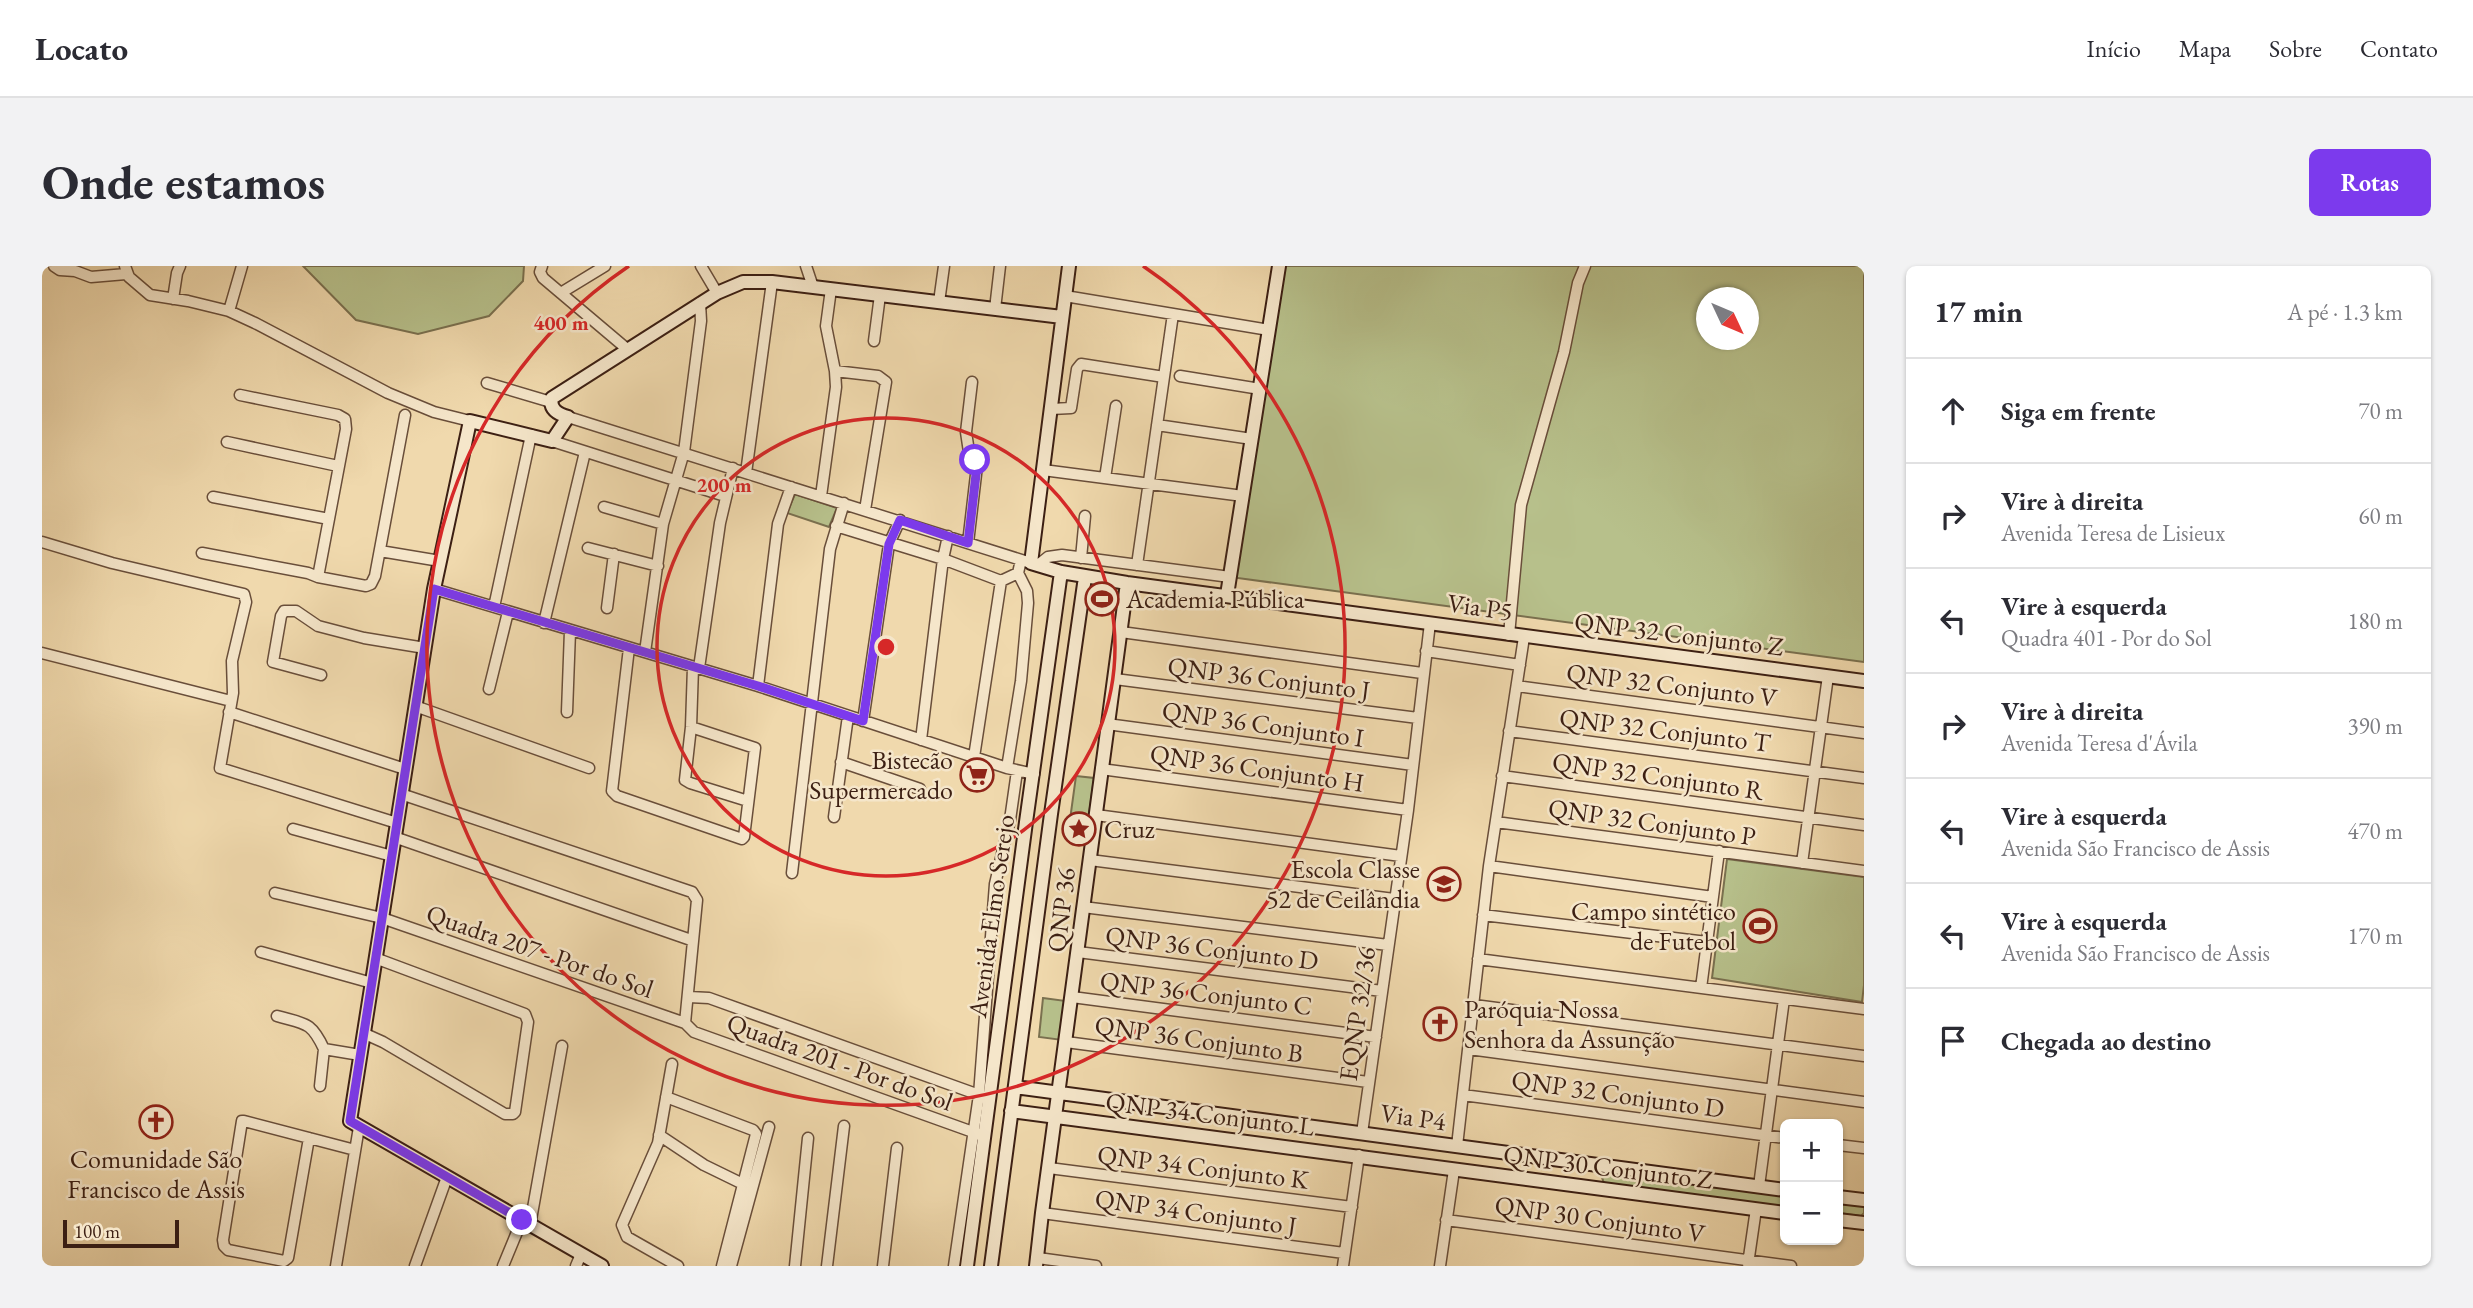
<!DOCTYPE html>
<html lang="pt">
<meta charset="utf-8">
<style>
:root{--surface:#fff;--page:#f2f2f3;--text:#2b2b33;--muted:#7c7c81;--line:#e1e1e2;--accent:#7c3aed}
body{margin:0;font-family:"EB Garamond",serif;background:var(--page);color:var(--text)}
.controls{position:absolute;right:21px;bottom:21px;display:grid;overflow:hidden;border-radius:10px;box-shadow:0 2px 5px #0004}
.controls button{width:63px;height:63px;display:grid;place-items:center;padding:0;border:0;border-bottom:2px solid var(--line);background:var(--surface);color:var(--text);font:35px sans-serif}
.compass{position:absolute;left:1654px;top:21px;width:63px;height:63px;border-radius:50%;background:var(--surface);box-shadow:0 2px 5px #0004;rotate:134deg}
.scale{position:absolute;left:21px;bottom:18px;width:116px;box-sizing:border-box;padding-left:7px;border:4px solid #3c1f13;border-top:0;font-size:19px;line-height:24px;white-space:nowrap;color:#3c1f13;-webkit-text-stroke:5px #f5e6ca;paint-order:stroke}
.stop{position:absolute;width:21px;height:21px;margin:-16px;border:5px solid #7c3aed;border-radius:50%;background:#fff}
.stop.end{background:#7c3aed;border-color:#fff;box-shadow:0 2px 7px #0008}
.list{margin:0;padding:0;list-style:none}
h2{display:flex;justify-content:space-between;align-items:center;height:91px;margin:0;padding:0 28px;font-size:30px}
h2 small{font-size:23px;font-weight:400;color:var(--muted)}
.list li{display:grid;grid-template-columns:46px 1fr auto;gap:21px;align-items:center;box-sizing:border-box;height:105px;padding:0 28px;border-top:2px solid var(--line)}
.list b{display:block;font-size:26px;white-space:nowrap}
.list p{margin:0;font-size:23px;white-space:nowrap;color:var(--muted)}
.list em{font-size:23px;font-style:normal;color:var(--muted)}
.icon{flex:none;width:38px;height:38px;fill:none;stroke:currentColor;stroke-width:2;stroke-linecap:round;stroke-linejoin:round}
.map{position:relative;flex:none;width:1822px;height:1000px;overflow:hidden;border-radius:10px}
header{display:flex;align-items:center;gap:42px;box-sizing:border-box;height:98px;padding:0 35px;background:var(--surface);border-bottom:2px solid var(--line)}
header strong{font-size:33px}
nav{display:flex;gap:38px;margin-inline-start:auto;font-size:24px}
.intro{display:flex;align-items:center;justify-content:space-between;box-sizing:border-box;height:168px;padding:0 42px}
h1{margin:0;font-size:49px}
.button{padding:18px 32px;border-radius:10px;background:var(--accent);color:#fff;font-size:24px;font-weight:700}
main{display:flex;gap:42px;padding:0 42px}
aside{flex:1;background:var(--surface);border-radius:10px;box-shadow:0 2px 5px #0004}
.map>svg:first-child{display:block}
.green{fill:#b7c08b;stroke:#7a704f;stroke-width:2;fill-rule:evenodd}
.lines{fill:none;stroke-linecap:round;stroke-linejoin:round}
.street-casing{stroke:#694e3a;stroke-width:13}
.secondary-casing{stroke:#3c1f13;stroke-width:16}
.street{stroke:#f5e6ca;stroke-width:10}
.secondary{stroke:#f5e6ca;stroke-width:12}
.route{stroke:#7c3aed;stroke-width:9}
.ring{fill:none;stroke:#d62828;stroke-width:3.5}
.labels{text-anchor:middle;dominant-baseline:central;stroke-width:5;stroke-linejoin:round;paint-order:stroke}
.poi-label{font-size:26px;fill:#3c1f13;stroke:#f5e6ca;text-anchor:start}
.street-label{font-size:26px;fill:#3c1f13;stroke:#f5e6ca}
.centre{fill:#d62828;stroke:#f5e6ca;stroke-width:3.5}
.ring-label{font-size:21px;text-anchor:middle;font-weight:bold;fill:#d62828;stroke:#f5e6ca;stroke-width:5;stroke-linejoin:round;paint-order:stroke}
</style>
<header>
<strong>Locato</strong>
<nav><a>Início</a><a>Mapa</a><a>Sobre</a><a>Contato</a></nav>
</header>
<div class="intro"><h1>Onde estamos</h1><a class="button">Rotas</a></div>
<main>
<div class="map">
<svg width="1822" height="1000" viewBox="0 0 1822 1000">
<rect width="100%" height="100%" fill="#f0d9ad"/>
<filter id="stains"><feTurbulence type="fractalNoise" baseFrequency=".00286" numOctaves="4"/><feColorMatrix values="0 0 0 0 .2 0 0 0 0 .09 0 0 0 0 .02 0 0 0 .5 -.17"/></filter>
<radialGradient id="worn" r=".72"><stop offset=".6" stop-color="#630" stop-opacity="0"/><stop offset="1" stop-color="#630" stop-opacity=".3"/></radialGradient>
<path class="green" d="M261,0H482L481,15L447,50L376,68L314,54Z
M1231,0H1822V396L1188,311ZM1664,32H1706V74H1664Z
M753,228L795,242L787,261L745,247Z
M1034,510L1052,512L1044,570L1026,568Z
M1685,593L1822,611V719L1820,736L1670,712Z
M1001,732L1024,735L1020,774L997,771Z
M1565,906L1743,928V942L1562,918L1560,911Z
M1796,935L1822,940V947L1819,950L1796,947Z"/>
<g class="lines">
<defs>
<path id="street" d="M12,0L18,4L33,5L49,11L84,8
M83,0L87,11L108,29L146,35L187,45L213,57L346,127L392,146L428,155
M500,0L498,6L501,12L585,83
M659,0L675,27
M764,0L771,21
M522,25L563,0
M1023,30L1227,64
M131,33L135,7L138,0
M897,36L902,0
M953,43L958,0
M187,45L200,0
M832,75L838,29
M793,105L836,110L844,116L823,244
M1138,110L1218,123
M445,117L509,136
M198,129L296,149L303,153L304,163L276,311
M1009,143L1029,142L1035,103L1039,98L1122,111
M526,151L989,297
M1115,159L1210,173
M510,175L683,230
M185,176L296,200
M1001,204L1201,230
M704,207L730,16
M1063,212L1074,140
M779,230L794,121L793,105L784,60L789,23
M171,231L287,253
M562,241L621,258
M794,260L901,293L959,315L976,307
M0,276L70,297L202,328L204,336L190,395L191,427L178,502L355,557
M926,277L935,200L927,186L924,166L930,116
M546,282L616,300
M338,285L398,295
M160,287L266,307L276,311L324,320L329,318L333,310L363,149
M1039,292L1043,250
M996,299L1006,291L1020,289L1188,311
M1095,299L1131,48
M392,323L716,420L965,502L992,508
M452,341L489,169
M565,342L572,288
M502,357L543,186
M1079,366L1380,407
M1467,369L1479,239L1522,86L1536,17L1543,0
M587,382L570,525L575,530L700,573L702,571L713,482L649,461
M1384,385L1478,399
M603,386L621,258L642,186L659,55L658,37
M0,387L189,435
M651,401L649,461L643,514L648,517L706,535
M657,402L678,257L691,202
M279,409L231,396L239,350L242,345H254L276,360L322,372L383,382
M1073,413L1376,452
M716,420L736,258L749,221
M1475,420L1822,467
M447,423L466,346
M373,440L547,502
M187,446L363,503
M525,446L528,365
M821,455L847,278L858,254
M1065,458L1371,499
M1467,465L1822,512
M879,474L901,293L906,270
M932,491L959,315
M799,496L878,523
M965,502L979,415L986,337L985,325L976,307L979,294
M1059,503L1366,544
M1460,510L1822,559
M359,528L650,626L655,634L643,757
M1054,549L1359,590
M792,551L806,450
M1454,556L1822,605
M251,563L350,590
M352,571L649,674
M1048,594L1352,633
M1760,597L1786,410
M1447,600L1671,631
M750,607L788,283L802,237
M233,627L340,652L643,757L652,766L942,870
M1041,641L1346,679
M1441,649L1665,676
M219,686L330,717
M1036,686L1340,725
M1436,693L1822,743
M1659,722L1677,585
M647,731L667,732L940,830
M1030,731L1334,771
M1432,739L1822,790
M235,750C263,758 269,755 282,783L318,789
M321,767L341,776L463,848H471L473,846L486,756L483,748L333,692
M1024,776L1326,816
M1427,783L1822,836
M630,798L616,877L580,959L585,971L636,1000
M278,820L282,783
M1421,829L1743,872
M624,831L711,864L714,868L680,1000
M1320,867L1366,544L1388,357
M617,869L662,899L703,919
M267,872L246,992L242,995L186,984L182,980L181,974L200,855H202L313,884
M1796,879L1822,882
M1415,880L1447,600L1482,371
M1007,902L1310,941
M1717,920L1742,733
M1000,947L1302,987
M1404,954L1749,1000
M488,959L520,780
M996,992L1054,1000
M1706,998L1714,943
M294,1000L317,861
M373,1000L405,911
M461,1000L480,954
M534,1000L539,988
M689,1000L727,861
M753,1000L766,872
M785,1000L802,860
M841,1000L855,882
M912,1000L937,829L953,618L968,554L975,505
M1301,1000L1317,889
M1398,1000L1412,904"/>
<path id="secondary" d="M989,297L1019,306L1085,317L1822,415
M989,297L1027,0
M1185,329L1237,0
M973,821L1743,924
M969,845L1743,947
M1796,931L1822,934
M1796,954L1822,957
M560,1000L308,855L392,323L428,155L510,175L526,151C516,148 507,143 510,132L675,27L701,16H730L1020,51
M925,1000L984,556L1019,306
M949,1000L1009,548L1043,311
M994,1000L1000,947L1085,317"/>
</defs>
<use href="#street" class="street-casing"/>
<use href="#secondary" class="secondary-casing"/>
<use href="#street" class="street"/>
<use href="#secondary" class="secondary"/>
</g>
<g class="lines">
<path class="route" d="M480,954L308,855L392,323L716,420L821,455L847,278L858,254L926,277L935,200L933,194"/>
</g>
<g class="ring">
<circle cx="844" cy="381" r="229"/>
<path d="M1101 0A459 459 0 1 1 587 0"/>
</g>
<defs>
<symbol id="stadium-ring" viewBox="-11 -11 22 22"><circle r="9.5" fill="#f5e6ca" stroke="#8f2418" stroke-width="1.5"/><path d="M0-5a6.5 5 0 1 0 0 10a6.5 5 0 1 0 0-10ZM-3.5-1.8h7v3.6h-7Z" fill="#8f2418"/></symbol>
<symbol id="supermarket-ring" viewBox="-11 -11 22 22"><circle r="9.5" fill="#f5e6ca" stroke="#8f2418" stroke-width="1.5"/><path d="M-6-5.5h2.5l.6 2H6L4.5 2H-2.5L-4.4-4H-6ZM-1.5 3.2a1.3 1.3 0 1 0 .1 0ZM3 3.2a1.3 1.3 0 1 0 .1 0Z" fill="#8f2418"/></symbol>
<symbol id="sight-ring" viewBox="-11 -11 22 22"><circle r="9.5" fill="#f5e6ca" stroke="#8f2418" stroke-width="1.5"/><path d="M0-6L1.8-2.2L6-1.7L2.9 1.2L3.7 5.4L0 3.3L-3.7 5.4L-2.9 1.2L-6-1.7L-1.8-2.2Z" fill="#8f2418"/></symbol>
<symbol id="school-ring" viewBox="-11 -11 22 22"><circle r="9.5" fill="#f5e6ca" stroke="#8f2418" stroke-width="1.5"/><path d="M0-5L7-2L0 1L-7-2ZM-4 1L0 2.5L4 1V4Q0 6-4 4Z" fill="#8f2418"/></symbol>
<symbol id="church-ring" viewBox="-11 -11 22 22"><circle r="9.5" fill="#f5e6ca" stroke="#8f2418" stroke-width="1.5"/><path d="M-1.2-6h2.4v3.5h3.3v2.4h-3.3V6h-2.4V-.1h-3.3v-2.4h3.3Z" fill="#8f2418"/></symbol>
</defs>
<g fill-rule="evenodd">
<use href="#stadium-ring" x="1041" y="314" width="38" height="38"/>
<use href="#supermarket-ring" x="916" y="490" width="38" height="38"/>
<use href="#sight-ring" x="1018" y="544" width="38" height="38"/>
<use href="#school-ring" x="1383" y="599" width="38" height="38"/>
<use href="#stadium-ring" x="1699" y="641" width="38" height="38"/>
<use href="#church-ring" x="1379" y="739" width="38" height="38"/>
<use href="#church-ring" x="95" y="837" width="38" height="38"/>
</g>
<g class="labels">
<g class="poi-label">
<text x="1084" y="333">Academia Pública</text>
<text x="911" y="494" text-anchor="end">Bistecão<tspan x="911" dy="30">Supermercado</tspan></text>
<text x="1062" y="563">Cruz</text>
<text x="1378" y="603" text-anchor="end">Escola Classe<tspan x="1378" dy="30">52 de Ceilândia</tspan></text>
<text x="1694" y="645" text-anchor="end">Campo sintético<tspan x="1694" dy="30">de Futebol</tspan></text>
<text x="1422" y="743">Paróquia Nossa<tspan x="1422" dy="30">Senhora da Assunção</tspan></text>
<text x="114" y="893" text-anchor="middle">Comunidade São<tspan x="114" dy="30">Francisco de Assis</tspan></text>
</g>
<g class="street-label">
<text transform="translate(1438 341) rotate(8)">Via P5</text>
<text transform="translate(1637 368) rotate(7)">QNP 32 Conjunto Z</text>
<text transform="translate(1227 412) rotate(7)">QNP 36 Conjunto J</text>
<text transform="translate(1630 419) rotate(7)">QNP 32 Conjunto V</text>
<text transform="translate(1221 458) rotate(8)">QNP 36 Conjunto I</text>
<text transform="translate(1623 464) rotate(7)">QNP 32 Conjunto T</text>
<text transform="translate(1215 502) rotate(8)">QNP 36 Conjunto H</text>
<text transform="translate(1616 510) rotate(8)">QNP 32 Conjunto R</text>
<text transform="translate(1610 556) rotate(8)">QNP 32 Conjunto P</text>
<text transform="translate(1019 644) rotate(-83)">QNP 36</text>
<text transform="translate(949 650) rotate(-82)">Avenida Elmo Serejo</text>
<text transform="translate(1170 682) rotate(7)">QNP 36 Conjunto D</text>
<text transform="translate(498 685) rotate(19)">Quadra 207 - Por do Sol</text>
<text transform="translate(1164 727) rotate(7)">QNP 36 Conjunto C</text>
<text transform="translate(1315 748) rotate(-82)">EQNP 32/36</text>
<text transform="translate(1157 773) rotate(8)">QNP 36 Conjunto B</text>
<text transform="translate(798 796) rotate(20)">Quadra 201 - Por do Sol</text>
<text transform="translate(1576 828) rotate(8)">QNP 32 Conjunto D</text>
<text transform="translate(1168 848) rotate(7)">QNP 34 Conjunto L</text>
<text transform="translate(1371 851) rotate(8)">Via P4</text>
<text transform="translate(1161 901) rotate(7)">QNP 34 Conjunto K</text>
<text transform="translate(1566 901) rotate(7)">QNP 30 Conjunto Z</text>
<text transform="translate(1154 946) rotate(8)">QNP 34 Conjunto J</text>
<text transform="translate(1558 953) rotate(8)">QNP 30 Conjunto V</text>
</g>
</g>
<circle cx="844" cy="381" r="10" class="centre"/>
<g class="ring-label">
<text x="519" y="64">400 m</text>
<text x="682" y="226">200 m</text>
</g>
<rect width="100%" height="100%" filter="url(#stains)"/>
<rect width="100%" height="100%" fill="url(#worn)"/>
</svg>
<div class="controls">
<button>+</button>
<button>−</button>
</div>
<svg class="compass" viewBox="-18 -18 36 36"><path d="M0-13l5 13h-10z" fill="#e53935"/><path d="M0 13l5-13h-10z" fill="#7c7c81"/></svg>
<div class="scale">100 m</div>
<div class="stop" style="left:933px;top:194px"></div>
<div class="stop end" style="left:480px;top:954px"></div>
</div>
<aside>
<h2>17 min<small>A pé · 1.3 km</small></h2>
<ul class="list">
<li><svg class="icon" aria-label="ahead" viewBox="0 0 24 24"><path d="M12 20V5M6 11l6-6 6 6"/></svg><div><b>Siga em frente</b></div><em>70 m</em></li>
<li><svg class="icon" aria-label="right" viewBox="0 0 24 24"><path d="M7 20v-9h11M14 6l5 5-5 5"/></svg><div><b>Vire à direita</b><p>Avenida Teresa de Lisieux</p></div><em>60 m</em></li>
<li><svg class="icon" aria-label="left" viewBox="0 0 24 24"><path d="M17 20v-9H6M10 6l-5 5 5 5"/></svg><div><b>Vire à esquerda</b><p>Quadra 401 - Por do Sol</p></div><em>180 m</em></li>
<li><svg class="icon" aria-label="right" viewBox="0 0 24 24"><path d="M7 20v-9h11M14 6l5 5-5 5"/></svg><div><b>Vire à direita</b><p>Avenida Teresa d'Ávila</p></div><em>390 m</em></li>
<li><svg class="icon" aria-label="left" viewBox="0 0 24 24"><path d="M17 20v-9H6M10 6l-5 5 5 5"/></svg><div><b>Vire à esquerda</b><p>Avenida São Francisco de Assis</p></div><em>470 m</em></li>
<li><svg class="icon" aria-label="left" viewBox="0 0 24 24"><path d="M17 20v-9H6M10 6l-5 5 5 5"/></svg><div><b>Vire à esquerda</b><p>Avenida São Francisco de Assis</p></div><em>170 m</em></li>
<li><svg class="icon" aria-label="arrive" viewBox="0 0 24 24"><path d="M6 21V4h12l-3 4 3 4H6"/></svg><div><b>Chegada ao destino</b></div></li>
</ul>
</aside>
</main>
